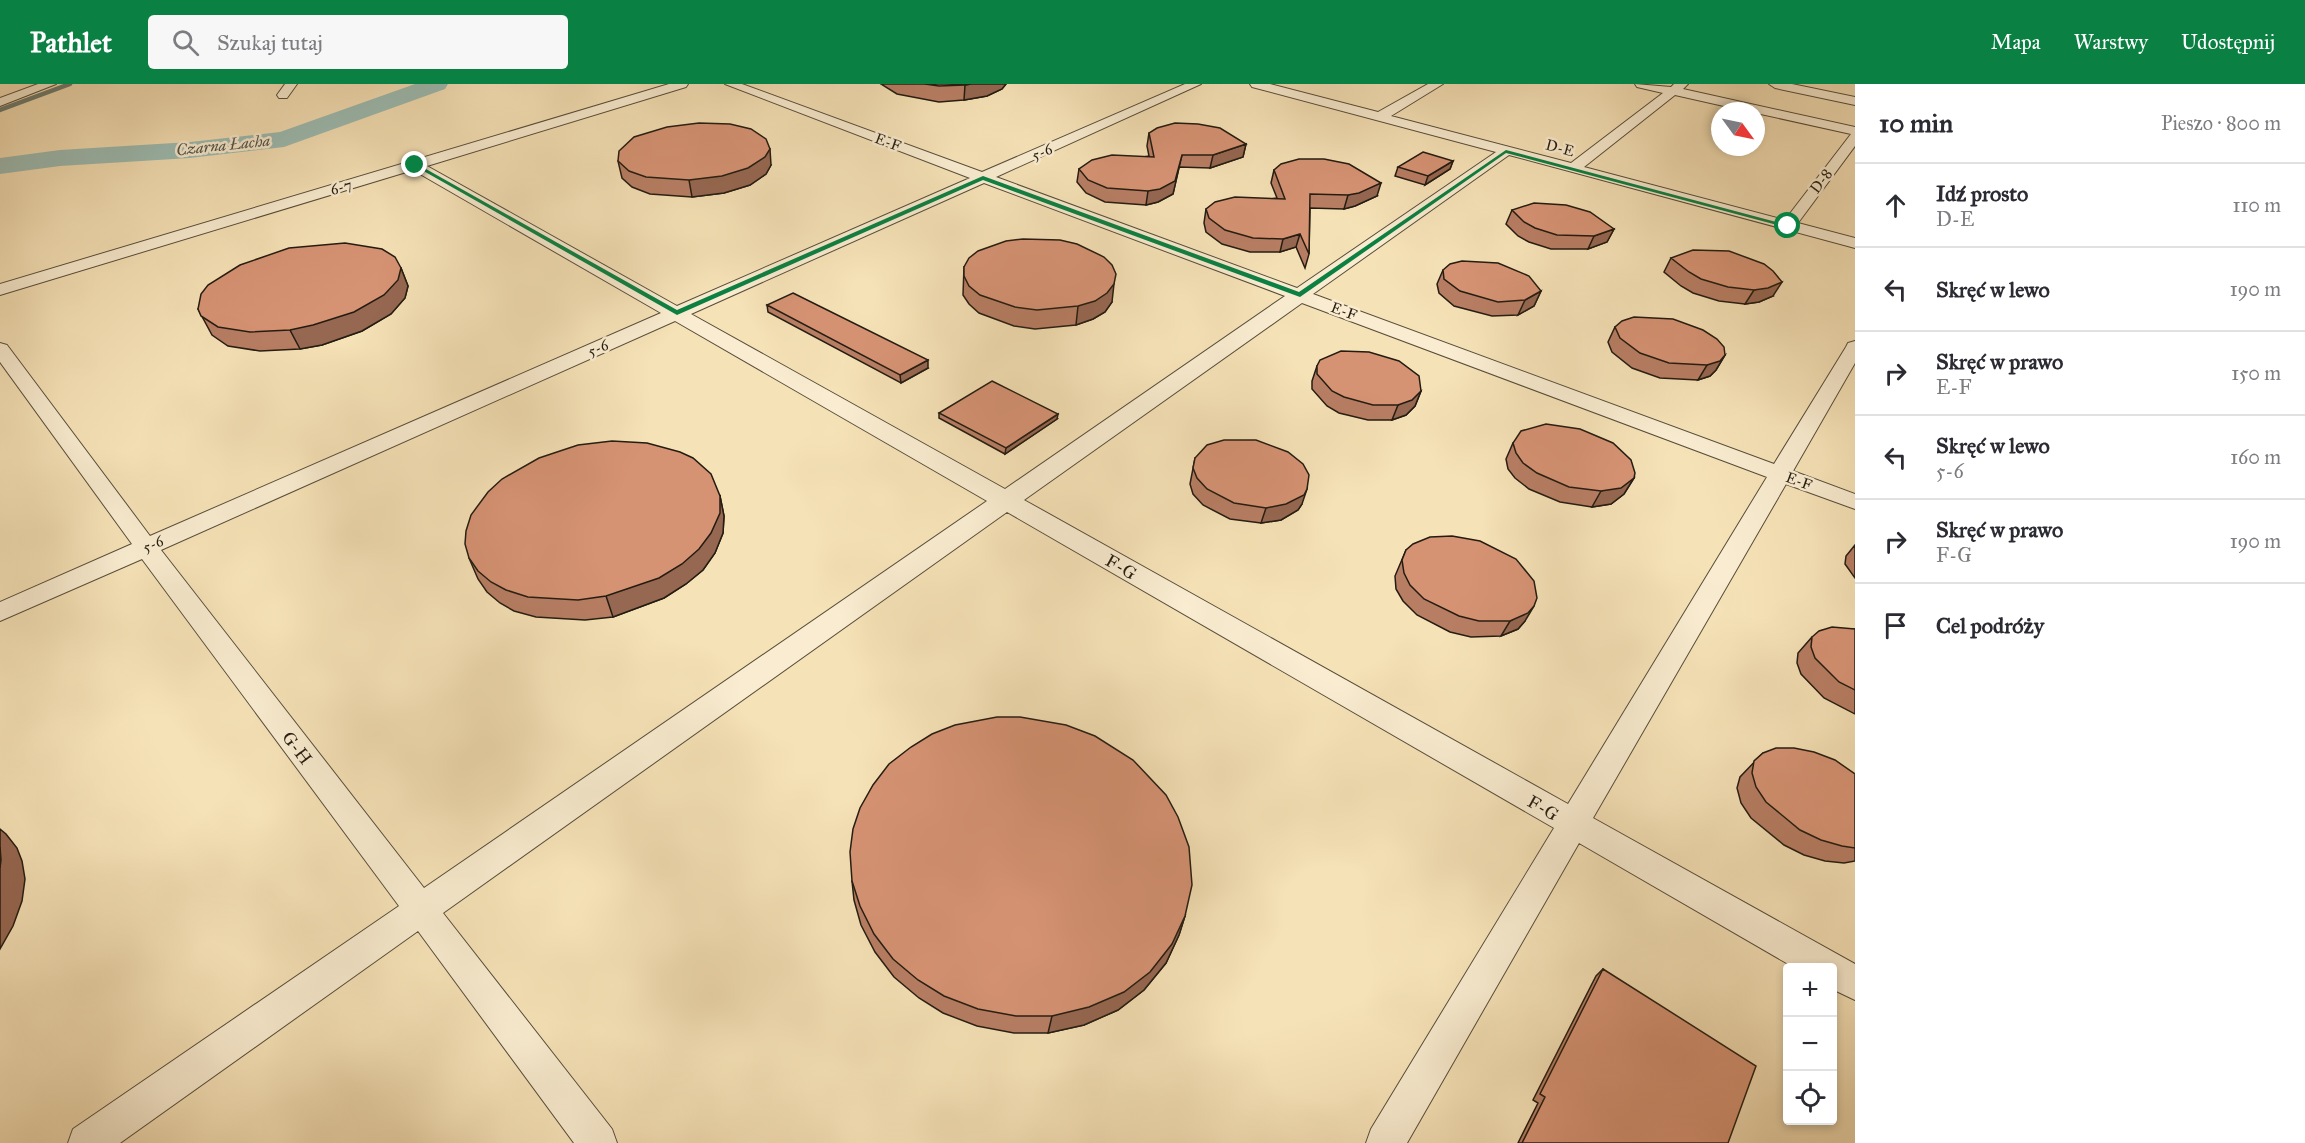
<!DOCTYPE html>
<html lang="pl">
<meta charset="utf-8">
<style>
:root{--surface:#fff;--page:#f7f7f7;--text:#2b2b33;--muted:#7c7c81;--line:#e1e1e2;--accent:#0b8043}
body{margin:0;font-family:"IM FELL Great Primer",serif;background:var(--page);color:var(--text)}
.controls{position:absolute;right:18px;bottom:18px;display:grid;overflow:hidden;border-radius:6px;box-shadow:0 3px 9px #0003}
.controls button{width:54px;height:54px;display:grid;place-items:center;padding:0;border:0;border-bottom:2px solid var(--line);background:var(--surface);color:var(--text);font:30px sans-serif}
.compass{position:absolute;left:1711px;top:18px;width:54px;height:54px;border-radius:50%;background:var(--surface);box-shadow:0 3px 9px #0003;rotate:123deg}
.stop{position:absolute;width:18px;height:18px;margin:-14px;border:4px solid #0b8043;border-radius:50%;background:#fff}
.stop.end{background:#0b8043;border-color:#fff;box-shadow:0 2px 6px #0008}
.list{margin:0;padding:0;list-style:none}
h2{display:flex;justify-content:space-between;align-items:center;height:78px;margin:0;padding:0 24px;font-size:26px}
h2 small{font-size:20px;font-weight:400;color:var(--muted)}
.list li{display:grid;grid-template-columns:39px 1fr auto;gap:18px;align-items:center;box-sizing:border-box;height:84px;padding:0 24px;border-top:2px solid var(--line)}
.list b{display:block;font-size:22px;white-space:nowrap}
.list p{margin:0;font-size:20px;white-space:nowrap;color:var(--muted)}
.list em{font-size:20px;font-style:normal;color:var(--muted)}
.icon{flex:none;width:33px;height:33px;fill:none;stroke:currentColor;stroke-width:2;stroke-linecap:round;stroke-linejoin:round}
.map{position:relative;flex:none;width:1855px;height:1059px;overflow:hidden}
header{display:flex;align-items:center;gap:36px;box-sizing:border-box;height:84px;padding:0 30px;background:var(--accent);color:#fff}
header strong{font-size:28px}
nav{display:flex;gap:33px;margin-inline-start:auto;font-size:21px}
.search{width:420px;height:54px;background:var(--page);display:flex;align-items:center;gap:15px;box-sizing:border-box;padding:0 21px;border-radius:6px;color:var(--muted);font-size:22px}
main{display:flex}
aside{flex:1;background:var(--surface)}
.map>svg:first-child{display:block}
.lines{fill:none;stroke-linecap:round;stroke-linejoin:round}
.stream{stroke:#6d7d73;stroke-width:4.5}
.river{fill:#9dbdb4;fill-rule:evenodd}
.minor-casing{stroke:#584e3b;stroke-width:2}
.minor{fill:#f9ecd0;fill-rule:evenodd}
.wall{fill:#b87e64;stroke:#241c12;stroke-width:1.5}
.shaded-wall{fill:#966751;stroke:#241c12;stroke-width:1.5}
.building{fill:#d69374;stroke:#241c12;stroke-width:1.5}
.route{fill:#0b8043}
.labels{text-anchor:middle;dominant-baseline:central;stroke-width:5;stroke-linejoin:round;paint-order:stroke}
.far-street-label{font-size:15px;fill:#241c12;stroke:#f9ecd0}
.far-water-label{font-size:16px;font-style:italic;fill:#4e544b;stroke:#f9ecd0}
.street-label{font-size:18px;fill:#241c12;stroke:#f9ecd0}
</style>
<header>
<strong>Pathlet</strong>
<div class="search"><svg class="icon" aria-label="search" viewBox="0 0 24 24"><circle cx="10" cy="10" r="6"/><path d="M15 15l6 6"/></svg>Szukaj tutaj</div>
<nav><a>Mapa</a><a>Warstwy</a><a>Udostępnij</a></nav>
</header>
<main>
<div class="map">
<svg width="1855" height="1059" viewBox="0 0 1855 1059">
<rect width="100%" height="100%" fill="#f6e2b7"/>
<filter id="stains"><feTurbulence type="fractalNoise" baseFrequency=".00333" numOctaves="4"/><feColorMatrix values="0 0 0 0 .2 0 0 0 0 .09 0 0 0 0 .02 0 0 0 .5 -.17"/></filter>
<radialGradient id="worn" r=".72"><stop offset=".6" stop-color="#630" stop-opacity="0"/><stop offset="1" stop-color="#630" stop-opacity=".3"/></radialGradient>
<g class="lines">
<path class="stream" d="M0,26L70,0"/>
<path class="river" d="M415,0H448L445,5L284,63L190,74L60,82L0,90V74L60,66L190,58L280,48Z"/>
<defs>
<path id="minor" d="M38,0H56L0,22V14Z
M285,0H297L287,14H279L277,11Z
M669,0H688L686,3L427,82L677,222L970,94L725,0H742L982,88L1185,0H1201L996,93L1297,204L1496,68L1252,3L1250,0H1270L1378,28L1428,0H1443L1391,32L1571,79L1663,9L1637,3L1635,0L1671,3L1674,0H1688L1683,5L1855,43V62L1798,139L1855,154V164L1509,71L1313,210L1774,380L1846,263L1848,259L1855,257V279L1793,387L1855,410V425L1786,400L1593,734L1855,880V916L1832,905V884H1795L1579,759L1407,1059H1366L1371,1045L1554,744L1007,428L443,829L612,1045L617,1059H574L418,847L120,1059H68L73,1045L399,822L142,475L0,537V518L132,460L0,278V259L7,261L150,452L661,229L413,86L0,211V200ZM1675,11L1746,27H1756V29L1851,50L1785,136L1584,83ZM984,99L1285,212L1005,405L691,230ZM1302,219L1767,393L1568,720L1024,416ZM675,237L987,417L424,804L161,466Z
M1769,0H1792L1855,13V21L1775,4Z"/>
</defs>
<use href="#minor" class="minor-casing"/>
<use href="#minor" class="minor"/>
</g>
<path class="wall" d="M881,0H1006L1002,5L987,12L964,16L939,18L897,10Z
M1149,49L1246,60L1243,73L1210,84L1179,83L1173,110L1158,118L1146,121L1105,118L1086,109L1077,98L1079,85L1149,72L1147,62Z
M618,77L771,81L766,90L750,101L724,109L692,113L650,110L632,103L622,94Z
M1453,77L1450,85L1425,101L1395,92L1398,83Z
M1274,86L1377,112L1355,122L1344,125L1310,124L1309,170L1305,184L1296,163L1280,168H1250L1222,160L1206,148L1204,139L1206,125L1277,114L1271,99Z
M1512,126L1614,145L1607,158L1588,165H1551L1529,158L1518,152L1506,140Z
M1671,174L1773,212L1759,218L1745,220L1719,217L1693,209L1681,202L1664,188Z
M964,183L1112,218L1105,228L1093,235L1076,241L1035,245L1014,242L979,229L969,220L963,211Z
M401,184L408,202L405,214L391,230L362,247L322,261L300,265L260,267L228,262L212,251L198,225Z
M1443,186L1541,207L1534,222L1518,231L1492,232L1454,222L1439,209L1437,200Z
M767,221L928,284L901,299L768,228Z
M1615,243L1725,271L1716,286L1710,292L1698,296L1660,294L1632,284L1612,268L1608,258Z
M1317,282L1421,307L1415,322L1406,331L1392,336H1368L1339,329L1327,322L1312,305V297Z
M939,329L1057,335L1005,370L939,334Z
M1513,359L1634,394L1624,410L1611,420L1592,423L1560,418L1529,405L1515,394L1508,385L1506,375Z
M1195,374L1302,420L1298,426L1281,436L1261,439L1230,435L1203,421L1193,410L1190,400Z
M720,412L724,432L723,449L715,469L703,486L686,500L664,514L613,533L585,536L536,533L514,527L500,519L487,508L478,495L469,474Z
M1855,461V494L1845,480L1846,472Z
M1406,466L1525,537L1518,545L1501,552L1471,553L1450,548L1417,531L1403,517L1396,505L1395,492Z
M1855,545V630L1824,614L1801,590L1797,579L1798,569L1812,553Z
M1763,669L1855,690V777L1844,779L1825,777L1804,771L1784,761L1751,734L1741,719L1737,704L1740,693Z
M852,797L1185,832L1179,851L1166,879L1144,906L1118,926L1084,941L1048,949H1014L977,942L943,929L919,914L894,893L875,868L861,841L854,816Z
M1603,885L1728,1059H1518L1538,1019L1533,1016L1596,892Z"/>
<path class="shaded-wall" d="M971,0H1006L1002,5L987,12L964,16L965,1Z
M1246,60L1243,73L1210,84L1213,71Z
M770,65L771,81L766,90L750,101L724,109L692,113L689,96Z
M1182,71L1173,110L1158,118L1146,121L1148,107Z
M1453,77L1450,85L1425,101L1428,92Z
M1381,99L1377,112L1355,122L1344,125L1348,111Z
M1614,145L1607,158L1588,165L1594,152Z
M1300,150L1296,163L1280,168L1283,155Z
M401,184L408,202L405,214L391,230L362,247L322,261L300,265L290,246Z
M1782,198L1773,212L1759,218L1745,220L1754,206Z
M1114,200L1112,218L1105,228L1093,235L1076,241L1078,222Z
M1541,207L1534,222L1518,231L1525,216Z
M1725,271L1716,286L1710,292L1698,296L1707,281Z
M928,276V284L901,299L900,291Z
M1421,307L1415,322L1406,331L1392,336L1398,321Z
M1058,330L1057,335L1005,370L1006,364Z
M1634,394L1624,410L1611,420L1592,423L1601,407Z
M1307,405L1302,420L1298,426L1281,436L1261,439L1266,424Z
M720,412L724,432L723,449L715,469L703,486L686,500L664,514L613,533L606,512Z
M1534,522L1525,537L1518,545L1501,552L1510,537Z
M0,745L6,750L17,764L22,777L25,795L22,817L13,842L0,865Z
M1185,832L1179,851L1166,879L1144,906L1118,926L1084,941L1048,949L1052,932Z"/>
<path class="building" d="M925,0H971L965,1L939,2Z
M699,39L730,40L751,45L766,55L770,65L765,73L748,84L722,92L689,96L646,93L629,87L618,77L619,67L634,53L667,43Z
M1175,39L1198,40L1220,44L1246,60L1213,71H1182L1175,97L1160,105L1148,107L1107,104L1088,96L1079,85L1092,76L1112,71L1154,73L1149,49L1157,44Z
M1423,68L1453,77L1428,92L1398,83Z
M1299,75H1324L1349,80L1381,99L1359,109L1348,111L1310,110L1309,170L1300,150L1283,155L1253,154L1225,146L1209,134L1206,125L1215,118L1235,113L1285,115L1274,86L1281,80Z
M1534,119L1566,121L1590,128L1614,145L1594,152L1557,151L1535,144L1524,138L1512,126Z
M1023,155L1060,156L1077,160L1104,173L1112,181L1116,190L1114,200L1107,209L1095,217L1078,222L1037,226L1015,223L980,211L969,202L964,192V183L969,174L978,167L1006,157Z
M345,159L382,165L395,173L401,184L398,196L384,211L354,228L313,241L290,246L250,248L218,243L201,232L198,225L201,210L208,201L240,181L289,164Z
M1693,166L1729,167L1764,180L1773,187L1782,198L1768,204L1754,206L1728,203L1701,195L1689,188L1671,174Z
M1462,177L1498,179L1529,192L1541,207L1525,216L1498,218L1460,207L1444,195L1443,186L1450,180Z
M793,209L928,276L900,291L767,221Z
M1634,233L1673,235L1703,246L1717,255L1724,263L1725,271L1720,277L1707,281L1669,279L1640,269L1620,254L1615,243L1622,237Z
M1341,267L1369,268L1399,277L1419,292L1421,307L1412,316L1398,321H1373L1344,313L1332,307L1317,290V282L1320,276Z
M992,297L1058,330L1006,364L939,329Z
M1546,340L1580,345L1613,359L1631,376L1635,389L1634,394L1621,404L1601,407L1569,403L1537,389L1523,379L1516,369L1513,359L1521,347Z
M1224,356H1256L1288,368L1303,380L1309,391L1307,405L1304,411L1286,420L1266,424L1234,419L1207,405L1197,394L1193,384L1195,374L1207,361Z
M612,357L647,359L680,368L693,374L711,390L720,412V429L711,449L699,465L682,480L659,494L606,512L578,516L528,513L506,506L491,498L478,487L469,474L465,460L466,447L471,431L488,408L502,395L539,374L578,361Z
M1452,452L1480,457L1516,475L1534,497L1537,514L1534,522L1528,529L1510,537H1479L1459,532L1424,515L1410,501L1404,489L1402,476L1406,466L1413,460L1430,453Z
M1832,543L1855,545V606L1839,598L1815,574L1811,563L1812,553L1819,547Z
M997,633H1020L1066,641L1095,652L1133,676L1166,711L1178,733L1189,763L1192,801L1185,832L1172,860L1150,888L1124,908L1089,923L1052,932H1016L978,925L944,912L918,896L893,875L874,850L860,822L852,797L850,768L853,745L860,724L873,701L889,680L911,663L932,650L955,641Z
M1776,664H1794L1814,668L1835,676L1855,690V764L1842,762L1821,756L1800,746L1766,718L1756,703L1752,689L1754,677L1763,669Z
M0,763L1,776L0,784Z
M1603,885L1756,982L1728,1059H1522L1545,1013L1540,1010Z"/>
<path class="route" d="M1506,66L1791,142L1785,143L1506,69L1300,213L983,96L677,231L413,81L417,80L677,226L983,92L1299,208Z"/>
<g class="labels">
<g class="far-street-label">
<text transform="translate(888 58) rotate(20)">E-F</text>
<text transform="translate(1560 64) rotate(15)">D-E</text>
<text transform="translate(1042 68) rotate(-24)">5-6</text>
<text transform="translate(1821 97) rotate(-53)">D-8</text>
<text transform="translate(341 103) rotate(-17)">6-7</text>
<text transform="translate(1344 227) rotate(20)">E-F</text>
<text transform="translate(598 264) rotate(-24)">5-6</text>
<text transform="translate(1799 397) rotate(20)">E-F</text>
<text transform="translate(153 460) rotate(-24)">5-6</text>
</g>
<g class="far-water-label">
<text transform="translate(223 61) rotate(-6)">Czarna Łacha</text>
</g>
<g class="street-label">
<text transform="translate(1121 483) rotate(30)">F-G</text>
<text transform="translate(297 664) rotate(53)">G-H</text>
<text transform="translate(1543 724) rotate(30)">F-G</text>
</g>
</g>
<rect width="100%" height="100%" filter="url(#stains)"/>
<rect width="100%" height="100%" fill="url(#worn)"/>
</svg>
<div class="controls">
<button>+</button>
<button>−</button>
<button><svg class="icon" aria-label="locate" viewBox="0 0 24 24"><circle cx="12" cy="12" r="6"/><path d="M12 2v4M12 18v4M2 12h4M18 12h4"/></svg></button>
</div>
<svg class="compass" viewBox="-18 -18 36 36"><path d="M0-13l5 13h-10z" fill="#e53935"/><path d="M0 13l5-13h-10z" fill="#7c7c81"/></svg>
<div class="stop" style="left:1788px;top:142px"></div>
<div class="stop end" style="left:415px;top:81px"></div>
</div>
<aside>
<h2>10 min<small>Pieszo · 800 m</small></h2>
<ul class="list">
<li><svg class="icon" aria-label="ahead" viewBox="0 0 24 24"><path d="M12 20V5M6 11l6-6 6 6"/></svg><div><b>Idź prosto</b><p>D-E</p></div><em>110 m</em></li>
<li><svg class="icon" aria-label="left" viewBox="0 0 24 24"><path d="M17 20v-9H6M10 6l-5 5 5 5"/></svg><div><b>Skręć w lewo</b></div><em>190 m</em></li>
<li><svg class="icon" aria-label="right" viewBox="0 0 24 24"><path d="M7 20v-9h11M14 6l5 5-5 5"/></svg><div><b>Skręć w prawo</b><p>E-F</p></div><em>150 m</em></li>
<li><svg class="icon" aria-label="left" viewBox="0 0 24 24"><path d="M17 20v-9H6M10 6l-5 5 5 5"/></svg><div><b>Skręć w lewo</b><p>5-6</p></div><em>160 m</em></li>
<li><svg class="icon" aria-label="right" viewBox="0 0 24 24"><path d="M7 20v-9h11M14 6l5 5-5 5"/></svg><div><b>Skręć w prawo</b><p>F-G</p></div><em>190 m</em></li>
<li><svg class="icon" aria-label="arrive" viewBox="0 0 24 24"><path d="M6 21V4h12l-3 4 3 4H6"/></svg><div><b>Cel podróży</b></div></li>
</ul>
</aside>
</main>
